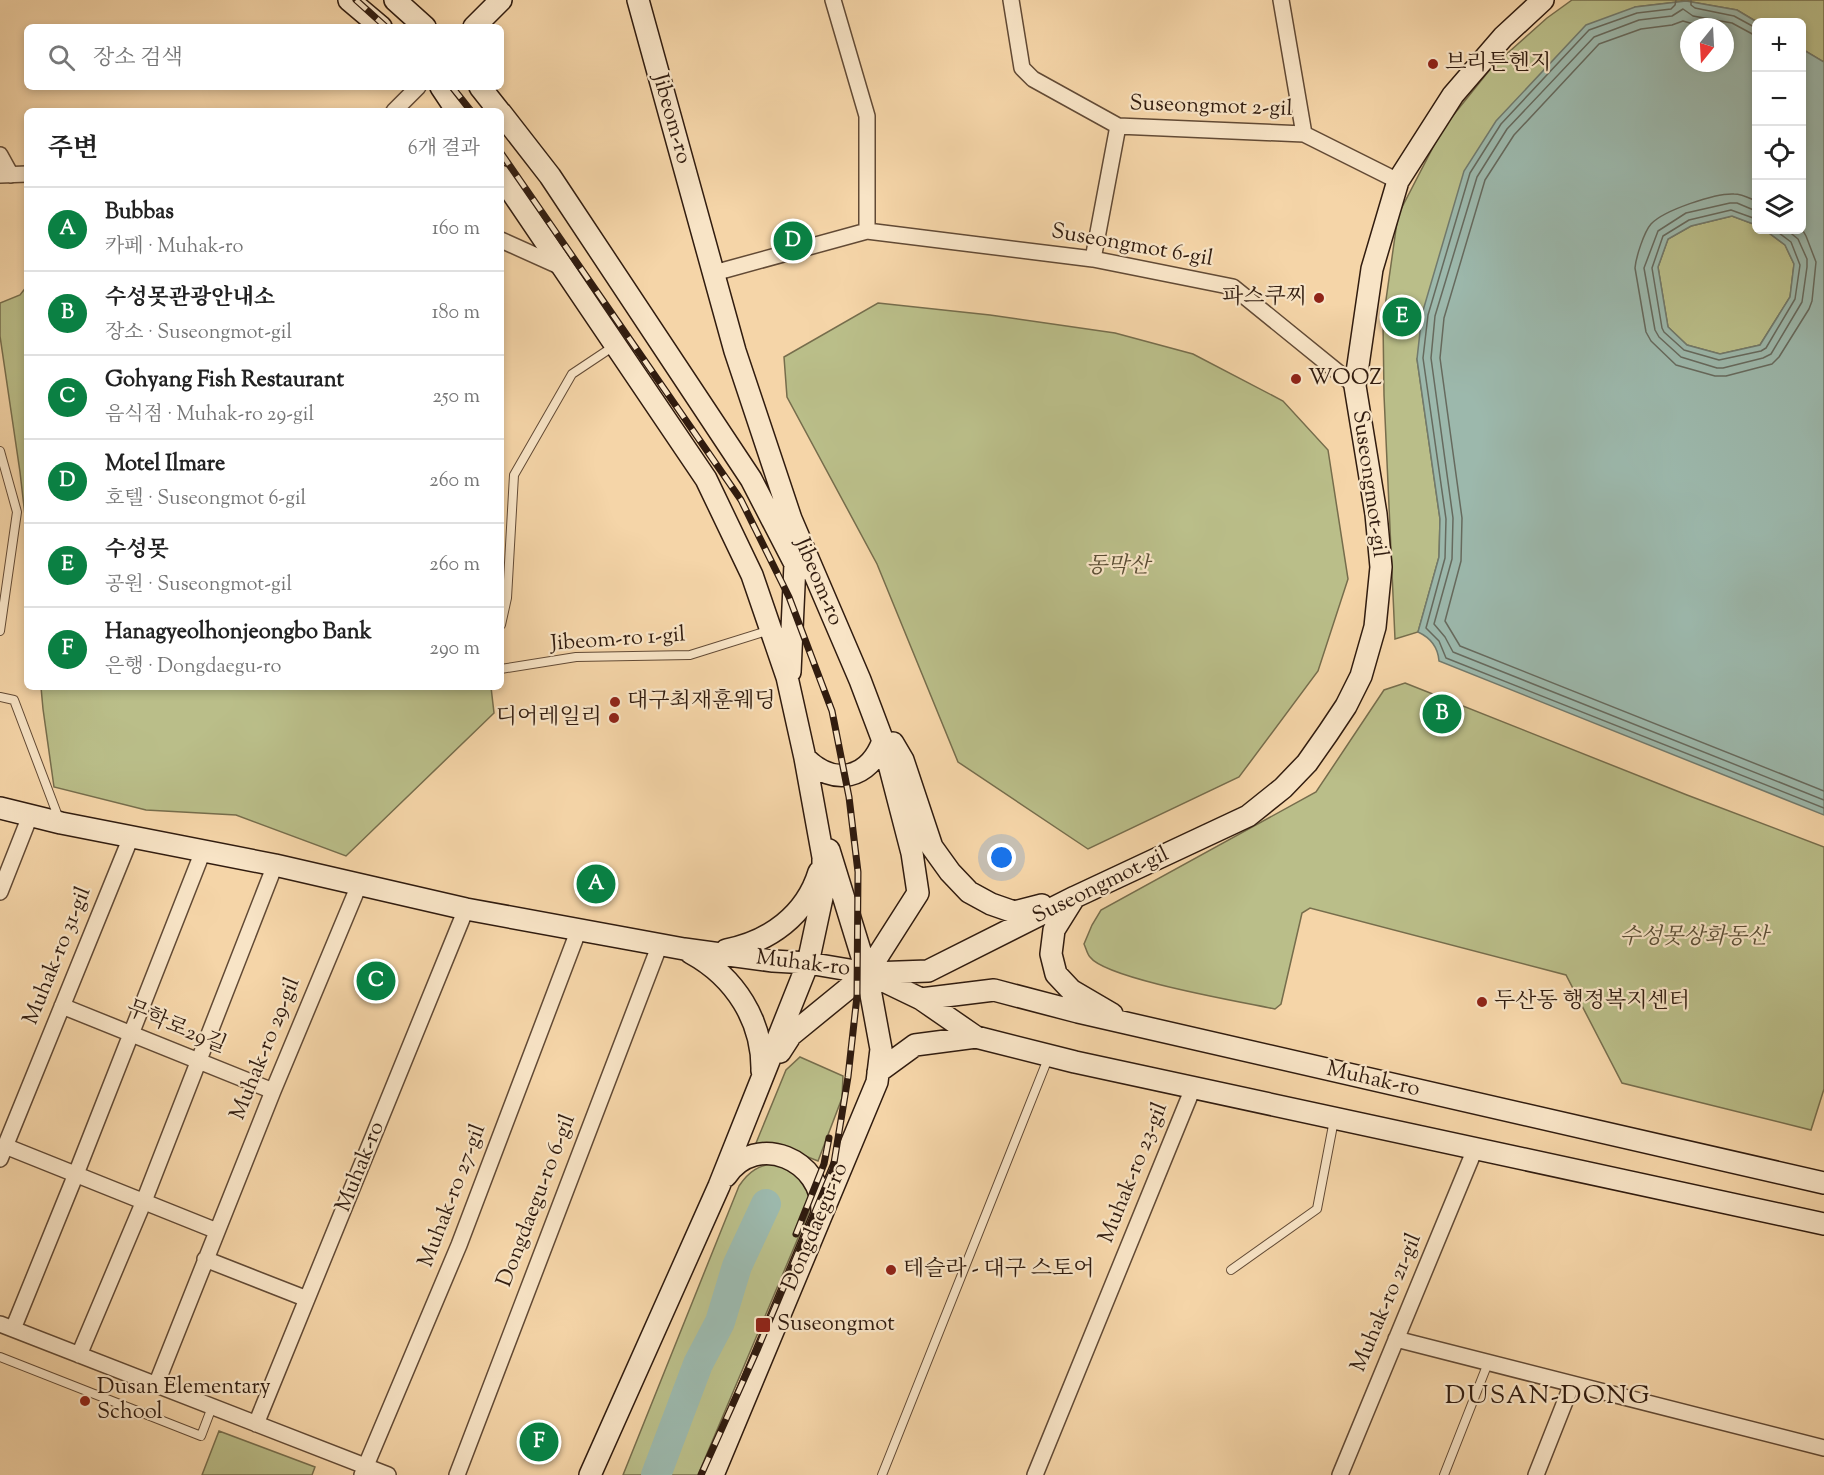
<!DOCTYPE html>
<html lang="ko">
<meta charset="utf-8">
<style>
:root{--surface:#fff;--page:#f6f6f6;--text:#222;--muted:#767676;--line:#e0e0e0;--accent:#0b8043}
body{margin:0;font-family:"Sorts Mill Goudy","Noto Serif KR",serif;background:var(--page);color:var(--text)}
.controls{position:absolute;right:18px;top:18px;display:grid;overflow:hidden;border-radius:9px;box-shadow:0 3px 9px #0003}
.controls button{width:54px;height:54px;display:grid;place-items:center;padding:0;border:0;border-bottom:2px solid var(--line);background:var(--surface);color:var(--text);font:30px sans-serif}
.compass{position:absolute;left:1680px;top:18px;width:54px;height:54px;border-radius:50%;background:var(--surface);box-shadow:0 3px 9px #0003;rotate:198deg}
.you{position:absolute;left:1002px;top:858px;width:21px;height:21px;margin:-15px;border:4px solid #fff;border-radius:50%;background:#1a73e8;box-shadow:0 0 0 9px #1a73e833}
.badge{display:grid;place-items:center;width:39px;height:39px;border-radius:50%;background:var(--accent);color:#fff;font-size:20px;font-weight:700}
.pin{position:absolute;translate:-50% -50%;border:3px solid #fff;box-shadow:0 2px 6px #0006}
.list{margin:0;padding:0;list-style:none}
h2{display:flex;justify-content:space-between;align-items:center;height:78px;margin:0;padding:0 24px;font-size:26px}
h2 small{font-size:20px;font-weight:400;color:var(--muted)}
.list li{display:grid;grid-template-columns:39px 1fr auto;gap:18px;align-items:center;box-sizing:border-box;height:84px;padding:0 24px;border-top:2px solid var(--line)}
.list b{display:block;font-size:22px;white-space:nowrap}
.list p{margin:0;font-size:20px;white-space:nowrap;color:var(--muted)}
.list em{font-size:20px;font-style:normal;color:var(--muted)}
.icon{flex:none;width:33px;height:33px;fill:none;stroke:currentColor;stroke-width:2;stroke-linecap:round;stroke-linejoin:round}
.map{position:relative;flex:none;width:1824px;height:1475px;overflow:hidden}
.search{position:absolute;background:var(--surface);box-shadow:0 3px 9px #0003;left:24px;top:24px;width:480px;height:66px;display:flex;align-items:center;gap:15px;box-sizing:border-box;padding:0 21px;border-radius:9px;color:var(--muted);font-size:22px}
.panel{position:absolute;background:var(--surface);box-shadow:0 3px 9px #0003;left:24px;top:108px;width:480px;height:582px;border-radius:9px}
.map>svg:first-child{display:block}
.green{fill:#babe89;stroke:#766d4c;stroke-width:1.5}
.water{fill:#9cb8ac;stroke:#717a6d;stroke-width:1.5;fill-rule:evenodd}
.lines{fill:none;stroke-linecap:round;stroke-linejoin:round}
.shore{stroke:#666a5e;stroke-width:1.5}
.river{stroke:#9cb8ac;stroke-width:30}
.lane-casing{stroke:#624a35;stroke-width:10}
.street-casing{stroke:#624a35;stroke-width:18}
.secondary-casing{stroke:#311c0f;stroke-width:24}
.lane{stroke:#f8e4c6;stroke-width:8}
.street{stroke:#f8e4c6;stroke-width:15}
.secondary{stroke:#f8e4c6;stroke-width:21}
.rail-casing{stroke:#311c0f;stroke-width:7}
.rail{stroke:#f8e4c6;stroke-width:4.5;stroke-dasharray:14;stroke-linecap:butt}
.poi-dot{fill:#8f2418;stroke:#f8e4c6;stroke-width:2}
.labels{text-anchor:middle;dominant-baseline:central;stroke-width:4.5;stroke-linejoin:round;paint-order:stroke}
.poi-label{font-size:22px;fill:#311c0f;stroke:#f8e4c6;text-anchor:start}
.street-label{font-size:22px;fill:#311c0f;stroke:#f8e4c6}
.park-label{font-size:22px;font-style:italic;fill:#5a4d34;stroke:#f8e4c6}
.quarter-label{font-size:26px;letter-spacing:1.5px;fill:#311c0f;stroke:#f8e4c6}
</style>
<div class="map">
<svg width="1824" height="1475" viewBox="0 0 1824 1475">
<rect width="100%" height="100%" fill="#f5d5a8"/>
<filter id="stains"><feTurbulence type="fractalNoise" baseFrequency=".00333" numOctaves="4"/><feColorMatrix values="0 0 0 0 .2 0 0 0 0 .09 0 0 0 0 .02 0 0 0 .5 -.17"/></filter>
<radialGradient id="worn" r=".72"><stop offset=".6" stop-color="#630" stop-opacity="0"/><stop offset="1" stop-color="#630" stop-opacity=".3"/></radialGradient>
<path class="green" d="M1572,0H1824V62L1802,49V22H1757L1737,10L1686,1L1635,7L1417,359L1440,519L1439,557L1418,632L1395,639L1384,395L1383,321L1398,215L1443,128L1492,67L1547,18Z
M1732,216L1756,225V230H1765L1785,245L1794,264L1790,297L1760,345L1720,354L1687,345L1668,327L1658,267L1668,239L1691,226Z
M27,286V533L20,472L0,336V303L20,295Z
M878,303L990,315L1115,333L1193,354L1283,401L1328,450L1348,579L1318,671L1239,777L1088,849L958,762L877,564L787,397L784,357Z
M1405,683L1687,795L1824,847V1089L1811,1130L1622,1083L1566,975L1310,908L1302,913L1281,1004L1275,1009C1242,1002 1106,979 1090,957C1087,954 1086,948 1084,944L1092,925L1101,910L1316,792L1384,690Z
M41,687H491L494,713L346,856L236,815L146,810L54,787L43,709Z
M800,1057L843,1076L842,1098L818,1161L775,1144L754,1148L786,1070Z
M776,1163L800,1174L811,1197L809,1212L698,1475H623L739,1186C749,1171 759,1165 776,1163Z
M219,1431L315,1467L312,1475H202Z"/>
<path class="water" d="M1686,1L1737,10L1757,22L1756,225L1732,216L1691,226L1668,239L1658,267L1668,327L1687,345L1720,354L1760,345L1790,297L1794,264L1785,245L1765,230H1802V49L1824,62V815L1439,661C1438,647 1431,638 1418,632L1439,557L1440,519L1417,359L1422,314L1464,171L1496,121L1586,25L1635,7ZM1689,27H1725V63H1689Z"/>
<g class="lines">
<path class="shore" d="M1676,0L1675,5L1671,9L1637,13L1589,30L1501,124L1470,173L1428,315L1423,358L1446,519L1445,558L1426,628L1439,641L1446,658L1824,808
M1691,0V5L1695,8L1734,16L1756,28
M1704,27L1683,21L1672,25L1641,29L1599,44L1514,135L1485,180L1444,318L1440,358L1462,518L1461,561L1445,621L1460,646L1824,791
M1756,36L1732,23L1693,16L1683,9L1672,16L1639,20L1594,37L1507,129L1477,177L1435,316L1431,358L1453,518L1452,559L1434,624L1445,637L1453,652L1824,800
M1756,201C1749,198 1742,194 1734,194C1716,193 1664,210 1651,224C1644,232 1636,257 1635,268L1646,332L1651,341L1676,365L1715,376H1726L1772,364L1779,357L1809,309L1812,301L1816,262L1806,236L1802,229
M1756,211L1737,203H1730L1686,213L1658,231L1644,268L1655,330L1659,337L1681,357L1717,368H1723L1763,358L1771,354L1802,302L1807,267V259L1798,239L1787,230
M1756,219L1731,210L1689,220L1663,236L1652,268L1662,328L1664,332L1684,350L1719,360L1761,351L1766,348L1795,299L1800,265L1791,242L1775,230"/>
<path class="river" d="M656,1475L698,1364L720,1322L737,1266L766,1204"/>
<defs>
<path id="lane" d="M0,451L17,512L0,631
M501,625L507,598L514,475L572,374L614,346
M501,669L576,657L690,655L770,630
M0,697L14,700L59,819
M1231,1270L1317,1209L1334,1120
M0,1357L201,1436L212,1407
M882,1475L1049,1056
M1444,1475L1488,1363"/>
<path id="street" d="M1011,0L1022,68L1033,79L1118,126L1304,134L1398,181
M1281,0L1304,134
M394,111L418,87
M0,155L11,175
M0,175L27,174
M867,231L1093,259L1233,287L1355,386
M501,240L561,267
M1093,259L1118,126
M714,273L867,231V116L833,0
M0,892L30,816
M62,1006L273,1091
M5,1146L217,1231
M0,1159L131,837
M205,1259L307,1299
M0,1324L388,1475
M13,1329L76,1174L203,851
M1396,1339L1824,1448
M79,1355L144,1201L275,865
M156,1385L273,1091L359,885
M256,1424L466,909
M362,1475L459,1245L579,929
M457,1475L660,944
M1035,1475L1193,1088
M1340,1475L1475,1149
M1536,1475L1572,1384"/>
<path id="secondary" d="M349,0L381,27
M395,0L425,27
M638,0L735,351L791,519L860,680L883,741L912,853L918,893L867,973L791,1035L780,1052
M474,27L501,0
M441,87L457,111
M480,87L499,111
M501,113L550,176L751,479L795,564L790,672
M501,176L706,479L752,575L787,677L805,758L823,857V893L808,963L719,1186L590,1475
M893,743L903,760L932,847L950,872L969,892L991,904L1014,912L1042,905
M805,758C834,787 869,779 883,741
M0,808L61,823L275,865L466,909L684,949L773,961L808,963L867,973L921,999L976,1037L1075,1062L1824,1224
M1074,898L1054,930L1051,954L1056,974L1071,990L1112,1014
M726,950C769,942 806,915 819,872
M691,953C735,977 763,1021 762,1071
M871,973L928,971L1075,897L1248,816L1283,788L1307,763L1328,733L1346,706L1361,676L1375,627L1381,567L1376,514L1355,386L1372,269L1398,181L1453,95L1503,37L1543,0
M921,999L994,990L1078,1012L1824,1183
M878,1072L915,1045L976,1037
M726,1176C756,1131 824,1159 822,1213
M713,1475L877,1082L881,1049L867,973L829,850"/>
</defs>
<use href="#lane" class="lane-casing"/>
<use href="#street" class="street-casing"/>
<use href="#secondary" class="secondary-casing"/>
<use href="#lane" class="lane"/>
<use href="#street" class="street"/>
<use href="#secondary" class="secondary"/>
<defs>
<path id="rail" d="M356,0L386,27
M452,87L471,111
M501,153L741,500L789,597L832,711L849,797L858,872L857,996L848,1077L833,1169L758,1348L701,1475
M796,1234L824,1164L829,1138"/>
</defs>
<use href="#rail" class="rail-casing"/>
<use href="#rail" class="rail"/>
</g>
<g class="poi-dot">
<circle cx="1433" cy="64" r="6"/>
<circle cx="1319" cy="298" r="6"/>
<circle cx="1296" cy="379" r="6"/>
<circle cx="615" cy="702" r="6"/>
<circle cx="614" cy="718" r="6"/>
<circle cx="1482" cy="1002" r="6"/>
<circle cx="891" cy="1270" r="6"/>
<rect x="755" y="1317" width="16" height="16" rx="3"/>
<circle cx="85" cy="1401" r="6"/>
</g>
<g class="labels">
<g class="poi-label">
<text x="1445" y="64">브리튼헨지</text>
<text x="1307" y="298" text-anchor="end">파스쿠찌</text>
<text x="1308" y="379">WOOZ</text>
<text x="627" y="702">대구최재훈웨딩</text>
<text x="602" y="718" text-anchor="end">디어레일리</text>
<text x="1494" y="1002">두산동 행정복지센터</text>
<text x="903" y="1270">테슬라 - 대구 스토어</text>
<text x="777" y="1325">Suseongmot</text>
<text x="97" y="1388">Dusan Elementary<tspan x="97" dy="25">School</tspan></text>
</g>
<g class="street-label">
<text transform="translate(1211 107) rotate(2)">Suseongmot 2-gil</text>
<text transform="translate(671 119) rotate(74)">Jibeom-ro</text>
<text transform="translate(1132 246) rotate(10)">Suseongmot 6-gil</text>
<text transform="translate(1369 484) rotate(82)">Suseongmot-gil</text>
<text transform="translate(818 582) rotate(67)">Jibeom-ro</text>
<text transform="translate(618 640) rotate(-4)">Jibeom-ro 1-gil</text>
<text transform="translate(1101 886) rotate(-26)">Suseongmot-gil</text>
<text transform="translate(58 956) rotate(-68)">Muhak-ro 31-gil</text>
<text transform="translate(803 964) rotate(7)">Muhak-ro</text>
<text transform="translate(176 1028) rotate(22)">무학로29길</text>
<text transform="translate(266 1049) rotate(-68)">Muhak-ro 29-gil</text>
<text transform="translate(1373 1080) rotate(13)">Muhak-ro</text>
<text transform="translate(361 1167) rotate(-68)">Muhak-ro</text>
<text transform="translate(1134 1173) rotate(-68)">Muhak-ro 23-gil</text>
<text transform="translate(453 1196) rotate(-69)">Muhak-ro 27-gil</text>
<text transform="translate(537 1201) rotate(-69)">Dongdaegu-ro 6-gil</text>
<text transform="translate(816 1227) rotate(-67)">Dongdaegu-ro</text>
<text transform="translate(1387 1303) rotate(-67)">Muhak-ro 21-gil</text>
</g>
<g class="park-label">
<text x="1118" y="567">동막산</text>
<text x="1694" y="938">수성못상화동산</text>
</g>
<g class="quarter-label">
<text x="1548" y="1396">DUSAN-DONG</text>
</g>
</g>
<rect width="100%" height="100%" filter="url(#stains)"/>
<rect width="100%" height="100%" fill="url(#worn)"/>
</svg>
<div class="controls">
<button>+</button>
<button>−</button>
<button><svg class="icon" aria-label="locate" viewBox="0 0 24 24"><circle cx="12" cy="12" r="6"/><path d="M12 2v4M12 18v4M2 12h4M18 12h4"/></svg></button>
<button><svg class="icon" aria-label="layers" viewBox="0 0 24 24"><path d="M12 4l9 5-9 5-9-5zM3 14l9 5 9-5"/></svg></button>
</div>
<svg class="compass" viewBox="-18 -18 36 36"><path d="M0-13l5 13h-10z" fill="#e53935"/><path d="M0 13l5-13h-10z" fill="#767676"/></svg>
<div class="you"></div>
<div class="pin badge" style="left:596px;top:884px">A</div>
<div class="pin badge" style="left:1442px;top:714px">B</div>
<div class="pin badge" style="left:376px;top:981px">C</div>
<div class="pin badge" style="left:793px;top:241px">D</div>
<div class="pin badge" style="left:1402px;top:317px">E</div>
<div class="pin badge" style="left:539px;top:1442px">F</div>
<div class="search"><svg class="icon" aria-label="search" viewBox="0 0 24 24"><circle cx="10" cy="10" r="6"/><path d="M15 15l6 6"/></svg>장소 검색</div>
<section class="panel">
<h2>주변<small>6개 결과</small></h2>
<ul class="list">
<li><span class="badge">A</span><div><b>Bubbas</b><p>카페 · Muhak-ro</p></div><em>160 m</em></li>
<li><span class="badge">B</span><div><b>수성못관광안내소</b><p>장소 · Suseongmot-gil</p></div><em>180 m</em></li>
<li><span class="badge">C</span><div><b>Gohyang Fish Restaurant</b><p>음식점 · Muhak-ro 29-gil</p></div><em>250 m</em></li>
<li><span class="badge">D</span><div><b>Motel Ilmare</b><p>호텔 · Suseongmot 6-gil</p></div><em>260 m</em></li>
<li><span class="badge">E</span><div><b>수성못</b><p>공원 · Suseongmot-gil</p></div><em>260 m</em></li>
<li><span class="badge">F</span><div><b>Hanagyeolhonjeongbo Bank</b><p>은행 · Dongdaegu-ro</p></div><em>290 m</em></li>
</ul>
</section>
</div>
